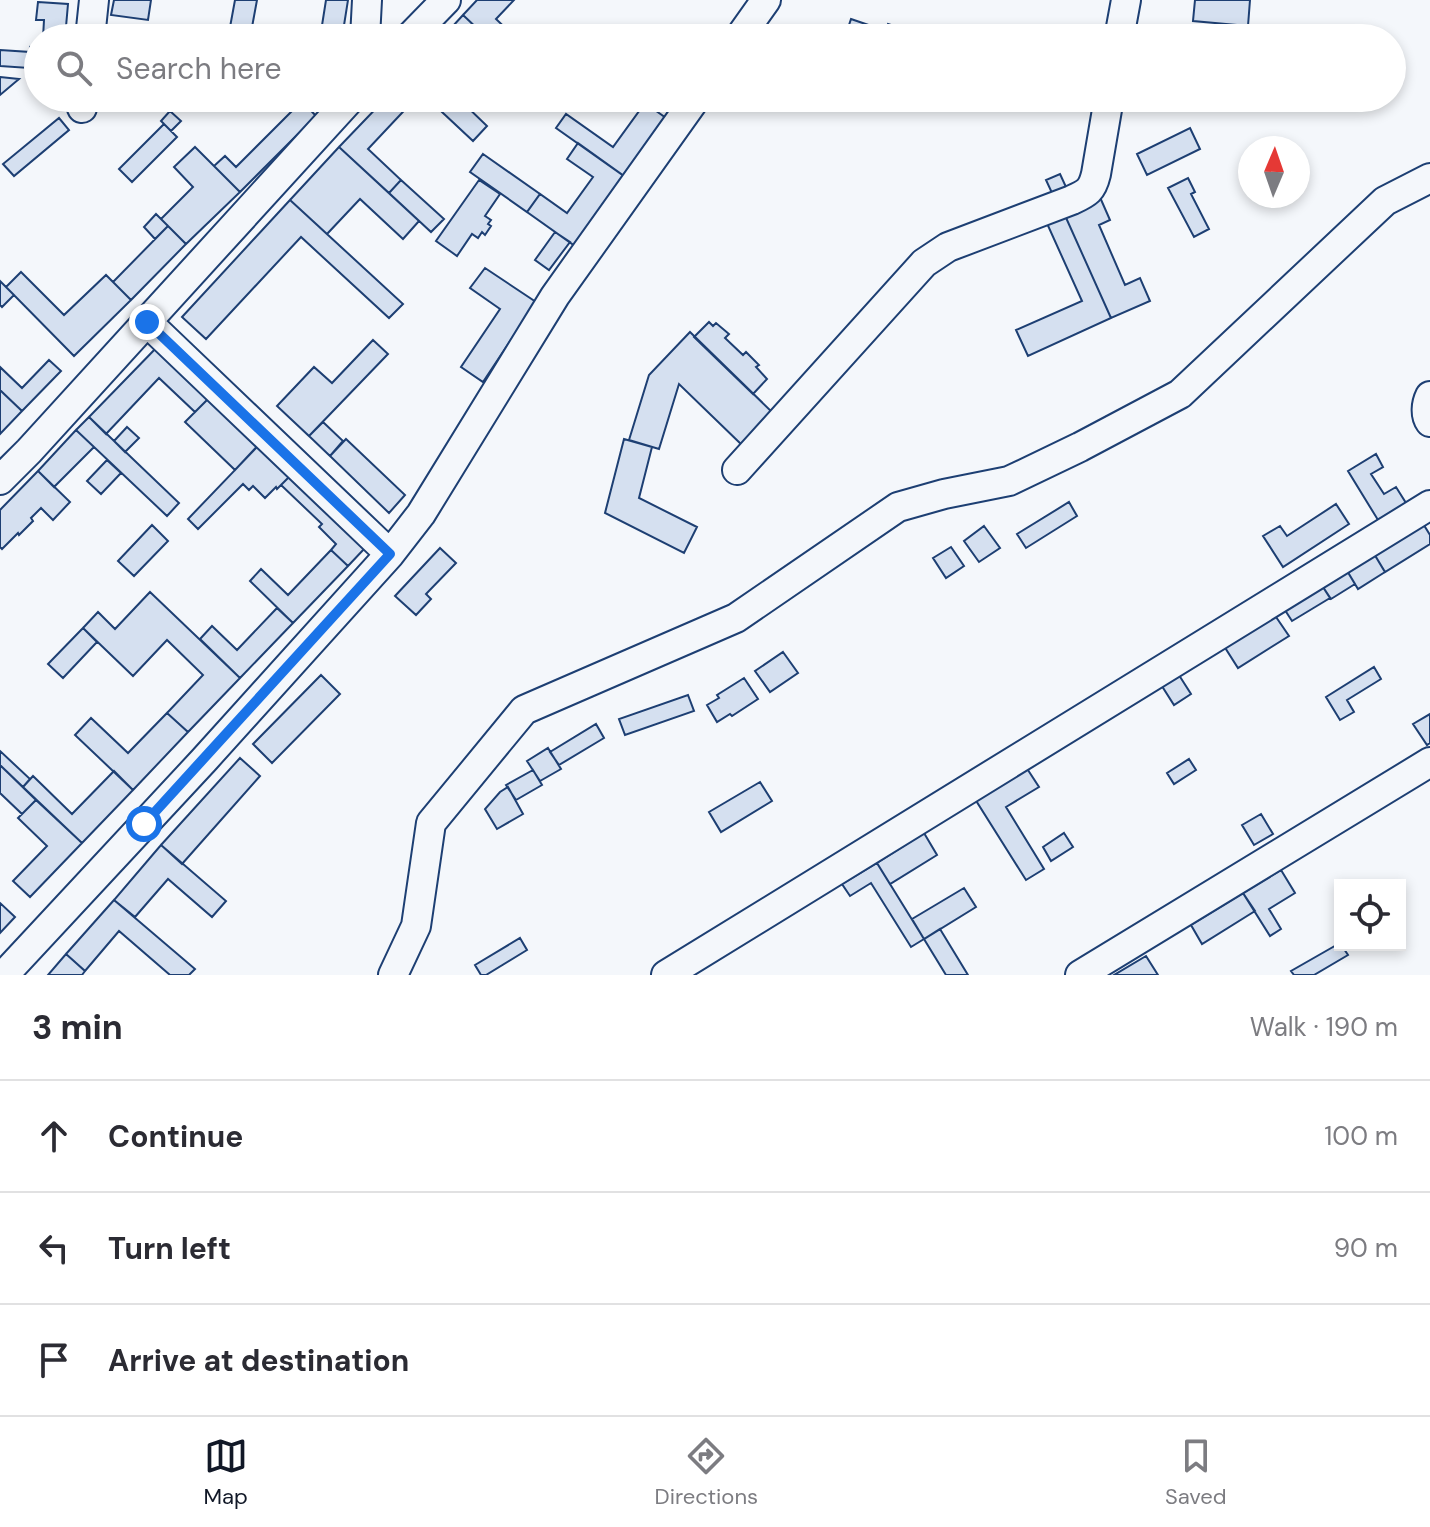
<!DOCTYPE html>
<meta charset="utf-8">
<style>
:root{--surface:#fff;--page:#f7f7f7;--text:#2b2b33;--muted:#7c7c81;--line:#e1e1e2;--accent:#111827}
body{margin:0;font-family:"DM Sans",sans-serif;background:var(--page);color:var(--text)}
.controls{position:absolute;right:24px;bottom:24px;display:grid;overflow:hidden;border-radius:0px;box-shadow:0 4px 12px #0003}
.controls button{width:72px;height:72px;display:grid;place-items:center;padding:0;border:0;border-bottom:2px solid var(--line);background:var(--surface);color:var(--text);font:40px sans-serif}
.compass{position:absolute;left:1238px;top:136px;width:72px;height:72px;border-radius:50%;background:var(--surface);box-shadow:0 4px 12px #0003;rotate:2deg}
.stop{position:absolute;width:24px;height:24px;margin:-18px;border:6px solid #1a73e8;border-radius:50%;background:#fff}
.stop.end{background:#1a73e8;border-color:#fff;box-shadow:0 2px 8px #0008}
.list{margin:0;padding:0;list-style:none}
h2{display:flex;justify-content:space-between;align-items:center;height:104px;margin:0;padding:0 32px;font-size:34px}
h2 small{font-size:26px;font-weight:400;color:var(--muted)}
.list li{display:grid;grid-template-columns:52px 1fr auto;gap:24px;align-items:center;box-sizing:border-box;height:112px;padding:0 32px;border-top:2px solid var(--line)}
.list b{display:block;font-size:30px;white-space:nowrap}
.list em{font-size:26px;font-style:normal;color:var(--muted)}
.icon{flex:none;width:44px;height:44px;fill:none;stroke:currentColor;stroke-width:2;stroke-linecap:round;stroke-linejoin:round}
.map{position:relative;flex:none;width:1430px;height:975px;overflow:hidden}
.search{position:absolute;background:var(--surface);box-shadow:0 4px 12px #0003;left:24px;right:24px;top:24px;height:88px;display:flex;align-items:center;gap:20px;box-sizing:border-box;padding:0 28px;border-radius:44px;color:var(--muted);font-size:30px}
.sheet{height:440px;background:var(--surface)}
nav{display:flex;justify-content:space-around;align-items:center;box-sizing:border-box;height:112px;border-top:2px solid var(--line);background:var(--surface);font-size:22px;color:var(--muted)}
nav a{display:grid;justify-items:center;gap:4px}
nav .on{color:var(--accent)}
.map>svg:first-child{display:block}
.building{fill:#d5e0f0;stroke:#1d3f73;stroke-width:2}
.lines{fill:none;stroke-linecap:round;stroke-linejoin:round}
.minor-casing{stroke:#1d3f73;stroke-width:32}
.minor{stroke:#f4f7fb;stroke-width:28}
.route{stroke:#1a73e8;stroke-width:10}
</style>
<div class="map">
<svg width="1430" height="975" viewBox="0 0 1430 975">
<rect width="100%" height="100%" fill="#f4f7fb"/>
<path class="building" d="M114,0H151L148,20L111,15Z
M235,0H257L250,38H228Z
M326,0H348L342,38H320Z
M477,0H514L496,19L516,38H487L463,15Z
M1195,0H1250L1248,26L1193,21Z
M38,2L68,4L65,38H43L44,20H36Z
M463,15L481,32L475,38H442Z
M851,19L886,31L884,38H859L846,34Z
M888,24L912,32L910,38H884Z
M30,47L38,48V69L29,68Z
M0,50L30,52L29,68L0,66Z
M0,77L19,79L0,95Z
M386,98H416L368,149L401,180L389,193L339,147Z
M427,98H458L487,126L473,141Z
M302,101L316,116L240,192L214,166L225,156L236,167Z
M645,103L666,118L624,176L556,128L566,114L613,147Z
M170,111L181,121L171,131L161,121Z
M59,118L69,130L14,176L3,164Z
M164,124L177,137L132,182L119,169Z
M1190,128L1200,149L1147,175L1137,154Z
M578,143L624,176L575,246L527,212L540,194L567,213L593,177L567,159Z
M195,147L240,192L186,244L161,219L193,187L174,167Z
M339,147L419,221L403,239L360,199L327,234L290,200Z
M483,154L540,194L527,212L470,172Z
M1060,174L1066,187L1052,193L1046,180Z
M1188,178L1195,192L1191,194L1209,229L1194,237L1168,188Z
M401,180L444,219L431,232L389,193Z
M479,180L500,194L485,216L491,220L488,224L491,226L485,235L482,232L478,238L472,234L457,256L436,241Z
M1099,195L1110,220L1099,225L1125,285L1140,278L1150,301L1111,318L1063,211Z
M290,200L403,304L389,318L301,237L206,339L182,317Z
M1063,211L1111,318L1028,356L1016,330L1082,301L1045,219Z
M156,214L168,226L155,239L144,227Z
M168,226L186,244L131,300L113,282Z
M555,232L570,242L549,270L535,260Z
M485,268L536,302L483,382L461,367L500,309L470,288Z
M21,272L64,315L106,275L131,300L74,356L6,287Z
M0,281L14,295L2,307L0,305Z
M709,322L713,326L716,323L729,334L725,338L743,355L746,352L759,365L756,367L767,379L753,394L694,337Z
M690,332L774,414L743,446L679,384L659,449L629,440L649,375Z
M373,340L388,354L309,436L277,406L314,367L332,383Z
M160,344L213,394L195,412L159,378L106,434L89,417Z
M49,360L61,371L22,411L0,390V367L22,388Z
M0,390L22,411L0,434Z
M213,394L262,441L235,470L185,422Z
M89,417L179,503L167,516L76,430Z
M323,422L343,441L330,456L309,436Z
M127,427L139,438L125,452L114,441Z
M76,430L94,447L54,487L38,471Z
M346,439L405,495L389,513L330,456Z
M624,439L652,447L639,498L697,527L684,553L605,513Z
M258,446L290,476L277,489L276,487L265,498L253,486L249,490L243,484L198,529L188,519Z
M1376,454L1383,467L1371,474L1384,494L1396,487L1406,503L1378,520L1348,471Z
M107,460L121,473L101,494L87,481Z
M38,471L70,502L53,520L41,508L31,518L33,521L19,535L18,533L2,549L0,547V510Z
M290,476L365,548L348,566L331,550L336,544L319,527L322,524L281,485Z
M1069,502L1077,516L1026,548L1017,534Z
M1336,504L1349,524L1283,567L1263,536L1280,526L1287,536Z
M1422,522L1430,535V544L1385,572L1373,552Z
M152,525L168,541L134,576L118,561Z
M984,526L1000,548L979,562L964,541Z
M951,547L964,566L946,578L933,558Z
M440,548L456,563L426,594L431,599L416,615L395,596Z
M331,550L348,566L293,623L250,581L261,569L288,595Z
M1373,552L1385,572L1358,589L1346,569Z
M1346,569L1355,584L1331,599L1321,584Z
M1321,584L1330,598L1292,621L1283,607Z
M150,592L240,678L188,732L167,713L203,675L167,640L133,676L83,628L98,612L115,629Z
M277,608L293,623L240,678L200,639L212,626L237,650Z
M1274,614L1289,636L1238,668L1224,646Z
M83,628L97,642L63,678L48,664Z
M783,652L798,673L770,692L755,671Z
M1374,667L1381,679L1347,700L1354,712L1340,720L1326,697Z
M1177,672L1191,694L1174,705L1160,683Z
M321,675L340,694L272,763L253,744Z
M744,678L758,699L732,716L730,714L717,722L707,705L719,698L717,695Z
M688,695L694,711L625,735L619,719Z
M167,713L188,732L133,790L75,735L91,718L128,753Z
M1430,714V743L1427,745L1413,724Z
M596,724L604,738L559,765L550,752Z
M548,748L561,769L540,781L527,761Z
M0,751L30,779L23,787L0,765Z
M240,758L260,776L182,864L161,845Z
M1189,759L1196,770L1174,784L1167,773Z
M0,765L36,800L22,814L0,793Z
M1026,767L1039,787L1006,807L1044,869L1026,880L975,799Z
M533,770L542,785L516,800L506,785Z
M114,771L133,790L82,843L23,787L33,776L72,814Z
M760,782L772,801L721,832L709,812Z
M508,787L523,814L497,829L485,809L500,792Z
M36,800L82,843L30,897L13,881L47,846L18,818Z
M1261,814L1273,834L1254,845L1242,825Z
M924,833L937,855L890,884L877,863Z
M1064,833L1073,847L1051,861L1043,847Z
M161,845L226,901L212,917L168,879L135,917L114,900Z
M877,863L924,939L911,947L871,883L850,896L842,884Z
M1281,870L1295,893L1269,909L1281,929L1270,936L1243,893Z
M964,888L976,907L924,939L912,919Z
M1243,893L1255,911L1202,944L1191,925Z
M114,900L195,969L189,975H170L119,931L85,971L66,954Z
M0,903L15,917L0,933Z
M940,929L968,975H946L924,939Z
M520,938L527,950L486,975H481L475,965Z
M1340,943L1348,955L1314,975H1294L1291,971Z
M66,954L85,971L82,975H48Z
M1146,956L1158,975H1114Z"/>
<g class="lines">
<defs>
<path id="minor" d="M90,38L94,0
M365,38L367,0
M409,38L446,0
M739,38L766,0
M1119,38L1126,0
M82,108L84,98
M147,322L390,554
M1430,396C1426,404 1425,415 1430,422
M737,470L924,263L948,247L1072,200C1087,193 1092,191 1096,174L1109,98
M0,480L29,451L351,98
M4,975L204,760L390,554L421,514L555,296L696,98
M393,975L416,926L431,823L524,710L736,618L898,507L944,494L1009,481L1080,447L1180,394L1385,201L1430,178
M666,975L1430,505
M1080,975L1430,762"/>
</defs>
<use href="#minor" class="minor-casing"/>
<use href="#minor" class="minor"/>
</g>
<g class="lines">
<path class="route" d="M144,824L390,554L147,322"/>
</g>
</svg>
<div class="controls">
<button><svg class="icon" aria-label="locate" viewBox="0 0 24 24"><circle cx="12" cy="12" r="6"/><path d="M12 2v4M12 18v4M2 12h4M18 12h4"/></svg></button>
</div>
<svg class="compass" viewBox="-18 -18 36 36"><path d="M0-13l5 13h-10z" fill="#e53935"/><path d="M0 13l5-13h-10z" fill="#7c7c81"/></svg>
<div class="stop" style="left:144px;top:824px"></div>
<div class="stop end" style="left:147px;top:322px"></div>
<div class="search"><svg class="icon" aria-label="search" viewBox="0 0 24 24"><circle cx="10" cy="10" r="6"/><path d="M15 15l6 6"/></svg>Search here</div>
</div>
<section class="sheet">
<h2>3 min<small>Walk · 190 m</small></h2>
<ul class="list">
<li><svg class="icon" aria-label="ahead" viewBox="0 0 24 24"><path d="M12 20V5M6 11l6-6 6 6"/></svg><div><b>Continue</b></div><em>100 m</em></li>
<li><svg class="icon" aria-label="left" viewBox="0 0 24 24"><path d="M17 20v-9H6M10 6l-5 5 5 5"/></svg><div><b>Turn left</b></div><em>90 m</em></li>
<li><svg class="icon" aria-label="arrive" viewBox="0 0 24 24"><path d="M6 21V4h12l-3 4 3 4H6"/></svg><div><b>Arrive at destination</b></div></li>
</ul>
</section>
<nav>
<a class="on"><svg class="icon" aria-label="map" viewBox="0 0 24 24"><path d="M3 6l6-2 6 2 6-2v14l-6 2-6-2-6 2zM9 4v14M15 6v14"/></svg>Map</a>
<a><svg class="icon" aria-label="directions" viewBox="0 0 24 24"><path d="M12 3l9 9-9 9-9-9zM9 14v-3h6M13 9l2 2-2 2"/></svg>Directions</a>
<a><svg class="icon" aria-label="saved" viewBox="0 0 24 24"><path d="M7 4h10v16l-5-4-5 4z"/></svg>Saved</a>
</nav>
